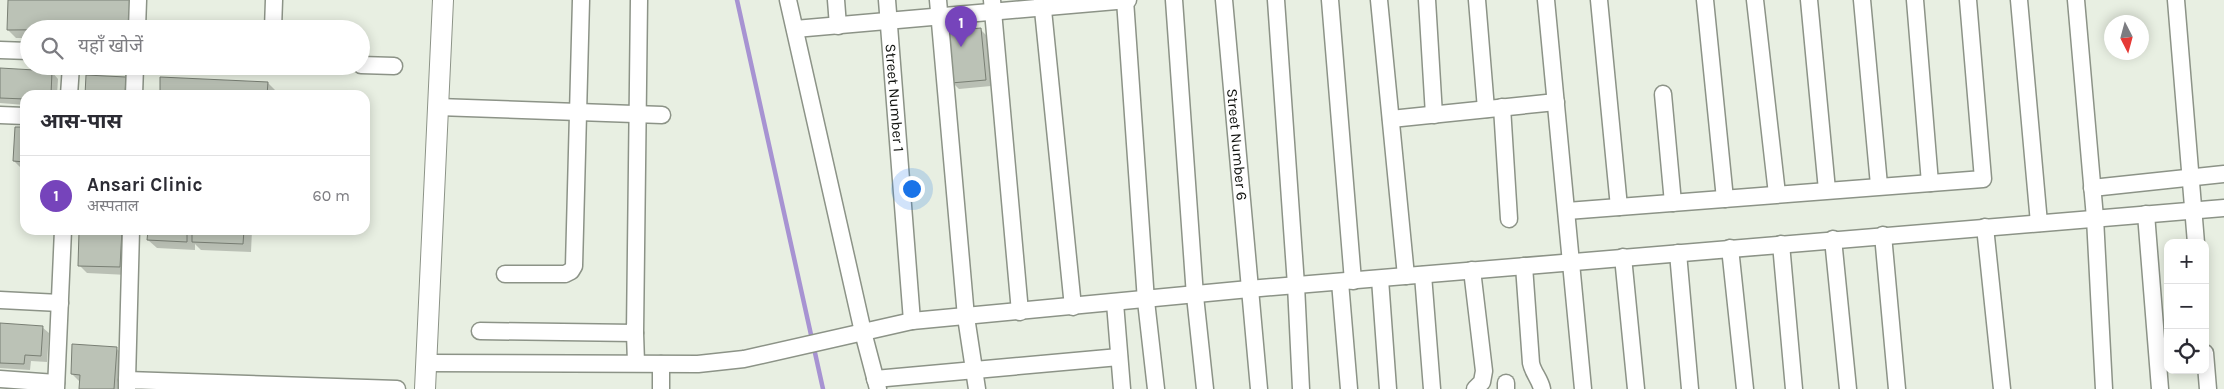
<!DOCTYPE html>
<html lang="hi">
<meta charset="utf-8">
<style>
:root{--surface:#fff;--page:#f7f7f7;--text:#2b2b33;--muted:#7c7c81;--line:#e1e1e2;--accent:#7644bb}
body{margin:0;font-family:Karla,"Noto Sans Devanagari",sans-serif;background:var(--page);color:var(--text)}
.controls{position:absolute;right:15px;bottom:15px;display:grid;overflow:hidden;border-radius:10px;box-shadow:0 2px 12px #0003}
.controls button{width:45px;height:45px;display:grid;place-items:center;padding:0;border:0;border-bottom:1px solid var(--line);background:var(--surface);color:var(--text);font:25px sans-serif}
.compass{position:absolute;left:2104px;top:15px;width:45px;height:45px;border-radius:50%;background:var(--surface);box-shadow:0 2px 12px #0003;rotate:174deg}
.you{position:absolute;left:911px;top:188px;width:18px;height:18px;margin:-12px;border:4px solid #fff;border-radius:50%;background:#1a73e8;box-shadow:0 0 0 8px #1a73e833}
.badge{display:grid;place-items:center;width:32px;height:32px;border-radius:50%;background:var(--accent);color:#fff;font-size:16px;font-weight:700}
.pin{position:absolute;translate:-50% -41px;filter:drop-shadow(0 1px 2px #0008)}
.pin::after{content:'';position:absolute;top:26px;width:18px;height:15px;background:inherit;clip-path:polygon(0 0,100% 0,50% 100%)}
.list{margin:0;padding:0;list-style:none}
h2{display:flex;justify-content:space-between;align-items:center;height:65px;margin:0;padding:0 20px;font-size:21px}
h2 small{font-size:16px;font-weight:400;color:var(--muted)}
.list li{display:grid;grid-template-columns:32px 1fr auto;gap:15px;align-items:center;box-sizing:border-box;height:80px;padding:0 20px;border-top:1px solid var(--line)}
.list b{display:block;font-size:19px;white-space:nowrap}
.list p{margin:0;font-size:16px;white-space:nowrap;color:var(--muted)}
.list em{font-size:16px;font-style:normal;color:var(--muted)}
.icon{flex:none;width:28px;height:28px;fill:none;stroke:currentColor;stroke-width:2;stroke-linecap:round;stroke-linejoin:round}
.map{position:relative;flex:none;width:2224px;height:389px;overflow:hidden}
.search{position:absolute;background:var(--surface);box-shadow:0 2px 12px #0003;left:20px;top:20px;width:350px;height:55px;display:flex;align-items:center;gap:12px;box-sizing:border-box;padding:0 18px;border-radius:28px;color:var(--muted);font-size:19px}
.panel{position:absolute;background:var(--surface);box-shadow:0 2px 12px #0003;left:20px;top:90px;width:350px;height:145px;border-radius:15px}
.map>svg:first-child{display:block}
.shadow{fill:#0003}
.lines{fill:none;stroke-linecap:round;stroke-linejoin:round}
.stream{stroke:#a793d2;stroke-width:4.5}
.building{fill:#bbc2b6;stroke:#797f74}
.minor-casing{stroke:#8c9387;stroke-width:19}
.tertiary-casing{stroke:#8c9387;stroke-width:22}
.minor{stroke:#fff;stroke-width:16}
.tertiary{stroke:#fff;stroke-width:20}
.labels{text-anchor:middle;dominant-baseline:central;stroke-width:5;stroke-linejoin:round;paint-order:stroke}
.street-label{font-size:15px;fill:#11130f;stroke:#e8efe2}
</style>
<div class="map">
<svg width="2224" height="389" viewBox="0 0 2224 389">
<rect width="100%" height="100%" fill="#e8efe2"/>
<path class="shadow" d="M10,0H99L29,29V38H16L8,30Z
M980,29L987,36L991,86L959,89L953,83Z
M0,69L52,72L58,79L57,95H25V105L0,103Z
M268,83L276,91V95H161Z
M25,129V167H20L14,161Z
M86,230H130L128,275L87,273L79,265Z
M149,230H252L251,252L201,250L195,244V250L157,248L148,240Z
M0,324L42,327L49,333L47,362L31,361L30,370L0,368Z
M116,348L124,356L122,389H80V382L72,374Z"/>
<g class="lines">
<path class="stream" d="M737,0L823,389"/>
</g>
<path class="building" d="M8,0H130L129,29L7,30Z
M981,28L986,80L951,83L946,31Z
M0,68L52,71L51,95H25V99L0,98Z
M86,75L126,77L125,95H85Z
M160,77L268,82L267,95H160Z
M15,127H25V162L13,161Z
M85,230H122L120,267L78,266L79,232H85Z
M148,230H187V242L147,240Z
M192,230H244L243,244L192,242Z
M0,323L43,326L41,356L25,355L24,364L0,363Z
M72,344L117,347L114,389H79L80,375L71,374Z"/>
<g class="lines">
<defs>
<g id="minor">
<path d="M788,0L863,332L878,389"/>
<path d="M836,0L838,26"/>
<path id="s1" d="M887,0L912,321"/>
<path d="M938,0L966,317L977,389"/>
<path d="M992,0L1020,312"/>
<path d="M1042,0L1073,307"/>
<path d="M1125,0L1146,301L1156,389"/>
<path d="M1174,0L1195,296L1205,389"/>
<path id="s2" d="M1224,0L1259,389"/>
<path d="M1276,0L1296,285L1301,389"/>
<path d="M1330,0L1353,281"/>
<path d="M1379,0L1406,276"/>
<path d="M1427,0L1434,115"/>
<path d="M1477,0L1486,109"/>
<path d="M1546,0L1583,389"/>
<path d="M1599,0L1619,207"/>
<path d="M1705,0L1725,199"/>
<path d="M1755,0L1777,194"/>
<path d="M1809,0L1827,190"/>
<path d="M1862,0L1879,185"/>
<path d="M1915,0L1930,183"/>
<path d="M2019,0L2039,223"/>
<path d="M2076,0L2095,218L2104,389"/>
<path d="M2176,0L2196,243"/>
<path d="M137,29L138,0"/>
<path d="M273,29L274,0"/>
<path d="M795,29L1128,0"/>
<path d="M0,50L29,51"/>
<path d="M361,65L394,66"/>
<path d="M1663,94L1673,203"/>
<path d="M69,95L71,66"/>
<path d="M134,95L135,66"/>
<path d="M438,107L662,115"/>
<path d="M1502,107L1509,219"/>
<path d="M0,115L25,116"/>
<path d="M1391,119L1556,102"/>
<path d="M2092,188L2224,174"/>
<path d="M1567,211L1983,179L1968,0"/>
<path d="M2146,214L2160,389"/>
<path d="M1985,227L2002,389"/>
<path d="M1883,235L1897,389"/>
<path d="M1833,239L1848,389"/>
<path d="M1781,244L1794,389"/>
<path d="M1730,248L1745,389"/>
<path d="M1678,253L1690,389"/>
<path d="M1623,257L1636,389"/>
<path d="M1524,266L1531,363C1533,373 1540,379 1542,389"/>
<path d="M1472,270L1484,371L1482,382L1475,389"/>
<path d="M505,274H565L571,271L574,266L581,0"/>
<path d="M1423,275L1432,389"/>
<path d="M1380,279L1388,389"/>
<path d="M1340,282L1349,389"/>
<path d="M0,300L60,303"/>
<path d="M1115,303L1122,389"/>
<path d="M480,331L635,333L639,0"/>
<path d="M635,333L636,363"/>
<path d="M2205,353L2208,389"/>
<path d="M426,363L698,364L744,359L912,321L1249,289L2224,208"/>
<path d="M661,364V389"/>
<path d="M0,379L56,383"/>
<path d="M875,379L1119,357"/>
<path d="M127,380L131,230"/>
<path d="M1506,383V389"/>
<path d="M56,389L63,230"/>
<path d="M127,389V380L397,389"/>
</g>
<path id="tertiary" d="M425,389L443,0"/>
</defs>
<use href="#minor" class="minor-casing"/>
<use href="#tertiary" class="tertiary-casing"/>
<use href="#minor" class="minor"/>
<use href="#tertiary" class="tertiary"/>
</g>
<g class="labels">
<g class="street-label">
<text stroke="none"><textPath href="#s1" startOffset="98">Street Number 1</textPath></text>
<text stroke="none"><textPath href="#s2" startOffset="145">Street Number 6</textPath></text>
</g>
</g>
</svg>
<div class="controls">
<button>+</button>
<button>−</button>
<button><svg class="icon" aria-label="locate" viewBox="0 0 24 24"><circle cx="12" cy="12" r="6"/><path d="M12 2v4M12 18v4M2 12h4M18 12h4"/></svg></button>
</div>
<svg class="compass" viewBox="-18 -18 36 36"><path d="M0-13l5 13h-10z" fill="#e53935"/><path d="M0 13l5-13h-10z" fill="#7c7c81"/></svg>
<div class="you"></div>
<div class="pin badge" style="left:961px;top:47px">1</div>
<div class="search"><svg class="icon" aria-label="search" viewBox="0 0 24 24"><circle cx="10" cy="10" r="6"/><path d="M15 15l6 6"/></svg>यहाँ खोजें</div>
<section class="panel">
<h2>आस-पास<small></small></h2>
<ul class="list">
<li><span class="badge">1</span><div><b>Ansari Clinic</b><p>अस्पताल</p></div><em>60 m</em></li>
</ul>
</section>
</div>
